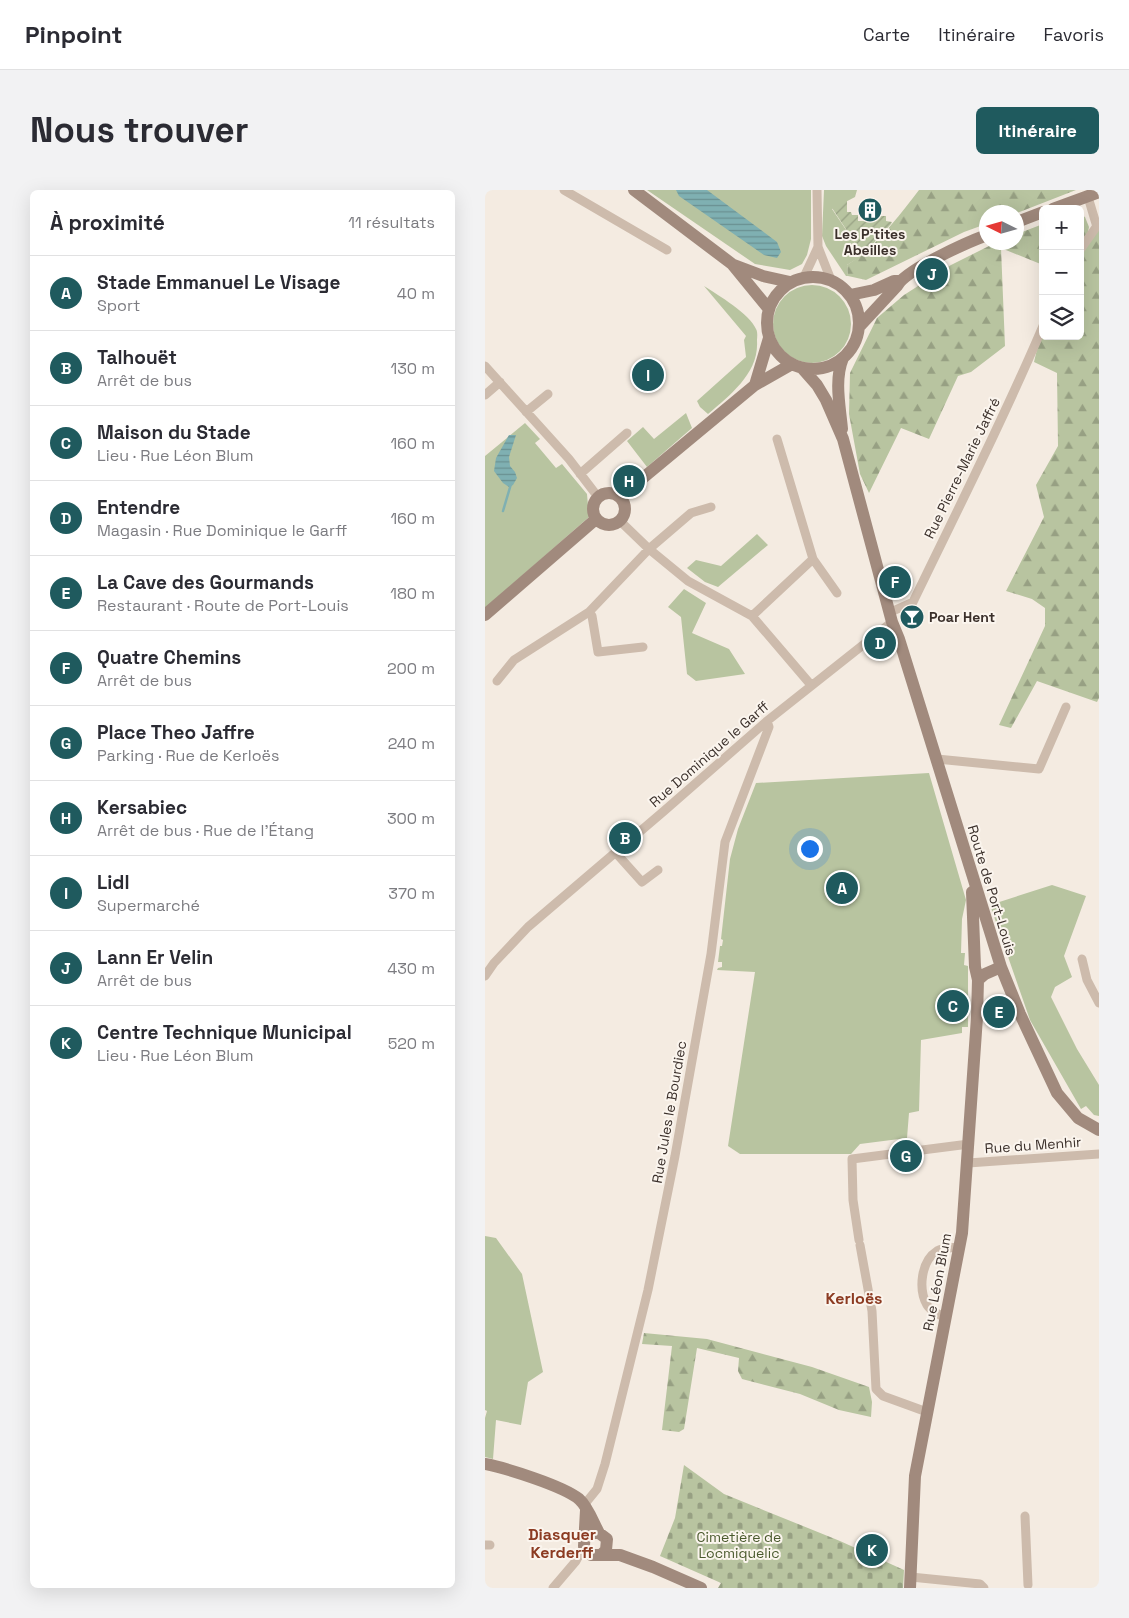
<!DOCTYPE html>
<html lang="fr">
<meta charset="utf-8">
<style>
:root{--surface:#fff;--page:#f2f2f3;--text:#2b2b33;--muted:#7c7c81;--line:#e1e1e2;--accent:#1f5a5e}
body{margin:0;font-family:"Space Grotesk",sans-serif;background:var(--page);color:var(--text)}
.controls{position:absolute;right:15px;top:15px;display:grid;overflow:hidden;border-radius:8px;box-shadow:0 5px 20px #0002}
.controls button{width:45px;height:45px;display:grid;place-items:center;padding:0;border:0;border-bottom:1px solid var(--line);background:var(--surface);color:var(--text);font:25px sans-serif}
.compass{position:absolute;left:494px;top:15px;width:45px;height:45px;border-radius:50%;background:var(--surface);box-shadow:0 5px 20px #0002;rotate:275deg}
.you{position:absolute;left:324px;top:658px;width:18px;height:18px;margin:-12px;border:4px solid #fff;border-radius:50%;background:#1a73e8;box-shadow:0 0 0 8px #1a73e833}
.badge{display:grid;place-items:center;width:32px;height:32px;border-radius:50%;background:var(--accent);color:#fff;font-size:16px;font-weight:700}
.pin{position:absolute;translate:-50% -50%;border:2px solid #fff;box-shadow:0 1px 5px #0006}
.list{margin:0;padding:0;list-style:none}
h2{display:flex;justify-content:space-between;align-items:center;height:65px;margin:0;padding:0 20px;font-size:21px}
h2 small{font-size:16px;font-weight:400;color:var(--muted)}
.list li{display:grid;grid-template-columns:32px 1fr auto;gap:15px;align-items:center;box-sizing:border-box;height:75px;padding:0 20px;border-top:1px solid var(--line)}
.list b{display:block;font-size:19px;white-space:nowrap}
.list p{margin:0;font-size:16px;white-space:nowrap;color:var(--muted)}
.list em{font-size:16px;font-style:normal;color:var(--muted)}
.icon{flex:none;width:28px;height:28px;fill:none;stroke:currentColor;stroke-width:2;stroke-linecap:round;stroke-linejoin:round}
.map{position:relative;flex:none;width:614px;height:1398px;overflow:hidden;border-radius:8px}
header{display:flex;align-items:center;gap:30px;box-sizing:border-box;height:70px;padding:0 25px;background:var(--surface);border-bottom:1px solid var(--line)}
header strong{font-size:24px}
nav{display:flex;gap:28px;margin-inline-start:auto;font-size:18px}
.intro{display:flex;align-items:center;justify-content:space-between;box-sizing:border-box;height:120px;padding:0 30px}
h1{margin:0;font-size:35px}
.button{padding:12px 22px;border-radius:8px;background:var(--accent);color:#fff;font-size:18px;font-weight:700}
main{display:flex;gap:30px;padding:0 30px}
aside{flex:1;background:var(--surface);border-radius:8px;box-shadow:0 5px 20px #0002}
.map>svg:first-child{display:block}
.green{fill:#b8c4a0}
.forest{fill:url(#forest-firs)}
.cemetery{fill:url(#cemetery-stones)}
.garden{fill:url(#garden-furrows)}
.water{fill:url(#water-rules)}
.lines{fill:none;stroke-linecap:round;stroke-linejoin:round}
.stream{stroke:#7fb0b2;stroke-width:2.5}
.street{stroke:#cdbbac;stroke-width:9}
.secondary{stroke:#a18a7d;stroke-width:12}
.labels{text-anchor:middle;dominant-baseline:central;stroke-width:4;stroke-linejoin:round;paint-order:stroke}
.poi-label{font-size:14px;font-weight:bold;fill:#3b302b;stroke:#fbf5ee}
.street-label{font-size:14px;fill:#3b302b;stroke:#fbf5ee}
.park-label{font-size:14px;fill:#4a5a2e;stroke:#fbf5ee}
.quarter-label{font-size:16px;font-weight:bold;fill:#8c3b22;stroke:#fbf5ee}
</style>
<header>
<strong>Pinpoint</strong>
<nav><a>Carte</a><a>Itinéraire</a><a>Favoris</a></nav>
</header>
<div class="intro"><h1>Nous trouver</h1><a class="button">Itinéraire</a></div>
<main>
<aside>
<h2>À proximité<small>11 résultats</small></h2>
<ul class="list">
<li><span class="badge">A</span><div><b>Stade Emmanuel Le Visage</b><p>Sport</p></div><em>40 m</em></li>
<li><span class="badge">B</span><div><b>Talhouët</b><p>Arrêt de bus</p></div><em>130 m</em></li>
<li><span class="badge">C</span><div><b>Maison du Stade</b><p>Lieu · Rue Léon Blum</p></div><em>160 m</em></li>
<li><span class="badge">D</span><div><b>Entendre</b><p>Magasin · Rue Dominique le Garff</p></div><em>160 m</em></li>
<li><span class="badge">E</span><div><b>La Cave des Gourmands</b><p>Restaurant · Route de Port-Louis</p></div><em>180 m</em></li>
<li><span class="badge">F</span><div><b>Quatre Chemins</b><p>Arrêt de bus</p></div><em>200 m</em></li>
<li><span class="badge">G</span><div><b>Place Theo Jaffre</b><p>Parking · Rue de Kerloës</p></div><em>240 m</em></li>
<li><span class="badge">H</span><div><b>Kersabiec</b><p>Arrêt de bus · Rue de l'Étang</p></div><em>300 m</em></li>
<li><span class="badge">I</span><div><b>Lidl</b><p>Supermarché</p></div><em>370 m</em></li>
<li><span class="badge">J</span><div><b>Lann Er Velin</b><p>Arrêt de bus</p></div><em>430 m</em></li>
<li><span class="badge">K</span><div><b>Centre Technique Municipal</b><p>Lieu · Rue Léon Blum</p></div><em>520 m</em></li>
</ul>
</aside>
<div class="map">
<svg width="614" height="1398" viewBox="0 0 614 1398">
<defs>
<pattern id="forest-firs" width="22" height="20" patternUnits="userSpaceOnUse" patternTransform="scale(1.25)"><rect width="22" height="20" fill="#b8c4a0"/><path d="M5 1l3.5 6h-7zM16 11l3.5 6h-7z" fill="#97a083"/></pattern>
<pattern id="cemetery-stones" width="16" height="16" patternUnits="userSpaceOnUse" patternTransform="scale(1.25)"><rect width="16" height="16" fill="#b8c4a0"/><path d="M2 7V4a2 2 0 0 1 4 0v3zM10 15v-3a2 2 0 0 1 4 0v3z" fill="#97a083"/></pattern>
<pattern id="garden-furrows" width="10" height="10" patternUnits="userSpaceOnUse" patternTransform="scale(1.25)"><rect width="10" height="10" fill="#b8c4a0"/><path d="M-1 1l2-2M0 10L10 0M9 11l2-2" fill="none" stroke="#97a083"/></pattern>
<pattern id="water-rules" width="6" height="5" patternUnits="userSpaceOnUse" patternTransform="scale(1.25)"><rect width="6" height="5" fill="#7fb0b2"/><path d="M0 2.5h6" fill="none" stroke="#699091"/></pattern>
</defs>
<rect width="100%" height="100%" fill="#f4ebe1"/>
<path class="green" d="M162,0H326V49L322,65L317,74L305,80L270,74Z
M339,0H372L370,7L347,19L378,65L362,75L363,86H361L341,56L337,46Z
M288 134a39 39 0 1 1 78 0a39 39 0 1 1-78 0Z
M219,96C233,105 265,124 271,139C273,142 272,148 272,151C274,183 245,205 223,224L215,217L212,211L261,167L259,150L261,146Z
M201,223L207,238L162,277L142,251L158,237L169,249Z
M40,233L55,249L50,253L71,278L77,274L102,304L104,327L0,418V266Z
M272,344L283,355L233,397L220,392L202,378L211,370L236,376Z
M199,399L221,413L207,443L244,459L260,484L211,491L202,484L196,427L183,417Z
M444,583L481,710L477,729L476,763H480L479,775L483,776V837H477V843L436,850L434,921L424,923L422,948L375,954L366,964H255L243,956L270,782L232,780L233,778L237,777V772H233L235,756H237L238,750L236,749L245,669L253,639L271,593Z
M567,695L601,706L579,766L587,787L570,797L566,807L592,859L614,895V926L609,925L601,916L596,919L545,830L505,715Z
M0,1046L11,1048L37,1084L58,1182L43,1192L36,1235L11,1230L8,1269L0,1267V1228L2,1221L0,1220Z"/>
<path class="forest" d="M434,0H591L532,23L502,22L501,34L479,42L381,90L363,86L362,75C391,57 413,27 434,0Z
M595,24L600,27L604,37L602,47L595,51Z
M558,34V75L516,58L520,156L486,182L473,186L444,249L416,238L384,303L375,284L364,224L365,183L392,128L419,105L466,75L510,53L532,52V44Z
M614,34V508L612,512L552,491L526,538L514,535L560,436V418L547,409L521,401L559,327L551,295L573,256L572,183L549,172L557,138L558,146H595V60Z
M159,1143L222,1149L327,1177L384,1197L387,1212L386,1227L354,1220L315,1204L257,1189L253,1181L254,1168L212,1158L199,1239L194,1242L177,1240L187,1156L157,1154Z"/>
<path class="cemetery" d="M199,1275L239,1304L355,1351L419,1380L418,1398H233L236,1393L175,1366L190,1328Z"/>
<path class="garden" d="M362,10V22H366L367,25H373V31H387L388,26H401V31L407,32L406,34L378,65L347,18Z"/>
<path class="water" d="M191,0H222L292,52L296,62L292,68L279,65L194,6Z
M24,245H31L24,267L25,276L30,282L32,288L28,295L24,297L18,293L9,281L11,268Z"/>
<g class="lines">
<path class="stream" d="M18,321L26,294"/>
<path class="street" d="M79,0L182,60
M332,0L333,57L346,90
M603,7L612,37
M595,60L614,33
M319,87L333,57
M0,176L84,269L113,307
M0,205L15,192
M41,222L63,204
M95,284L142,243
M135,331L164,359L203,391L267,426L326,495
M328,369L352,403
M408,421L428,412C472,321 518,230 558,136
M104,422L107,426L113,462L158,457
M267,426L328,369L292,249
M12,491L29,470L104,422L164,359L206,323L226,317
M452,569L554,579L581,517
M131,663L157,692L173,680
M597,769L602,790L614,813
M0,786L9,773L43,737L179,621L282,531L407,432
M483,973L614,964
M374,1050L368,1010L367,969L484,954
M375,1055L387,1121L391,1199L398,1206L442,1222
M461,1128C454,1124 446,1122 442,1115C433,1099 436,1071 452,1061C459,1057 468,1058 475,1057
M99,1315L112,1299L120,1274L163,1100L190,966L226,764L240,652L284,537L282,531
M540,1326L543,1395
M0,1355H5
M426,1387L495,1394L499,1398
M68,1398L91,1371L99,1356"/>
<path class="secondary" d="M149,0L247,74L283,118
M568,19L614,2
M532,32L558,22
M249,75L278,86L305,92
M282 133a46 46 0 1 1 92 0a46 46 0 1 1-92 0Z
M365,105L389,100L409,91H414
M374,137L412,96C420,80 483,52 502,45
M317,178L332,195L341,210L358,249L407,432L414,449L516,777L535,824L572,903L593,928L614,940
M270,195L284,148
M357,239C355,216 349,190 358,168
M108 319a16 16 0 1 1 32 0a16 16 0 1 1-32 0Z
M135,307L270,195L307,174
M0,425L111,329
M493,790L500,784L516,777
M0,1274C21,1278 78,1296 94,1309C103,1317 108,1332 114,1343
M101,1320L99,1356L101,1360L106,1365H135L168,1377L216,1398
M106,1343H114L122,1349L121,1360L116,1365
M425,1398L430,1286L477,1043L492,827L493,790L490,777L487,702"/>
</g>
<defs>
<symbol id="building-disc" viewBox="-11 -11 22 22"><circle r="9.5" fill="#1f5a5e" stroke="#fbf5ee"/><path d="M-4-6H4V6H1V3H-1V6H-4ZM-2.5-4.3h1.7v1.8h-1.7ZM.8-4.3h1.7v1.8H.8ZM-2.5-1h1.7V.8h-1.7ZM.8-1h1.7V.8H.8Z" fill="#fff"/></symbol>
<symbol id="bar-disc" viewBox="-11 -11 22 22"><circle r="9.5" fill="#1f5a5e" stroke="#fbf5ee"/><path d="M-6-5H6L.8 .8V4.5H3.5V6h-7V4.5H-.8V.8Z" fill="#fff"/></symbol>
</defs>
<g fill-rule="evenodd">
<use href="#building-disc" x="371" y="6" width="28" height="28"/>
<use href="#bar-disc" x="413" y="413" width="28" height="28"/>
</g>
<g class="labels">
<g class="poi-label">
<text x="385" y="44">Les P'tites<tspan x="385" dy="16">Abeilles</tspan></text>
<text x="444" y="427" text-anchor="start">Poar Hent</text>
</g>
<g class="street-label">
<text transform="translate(477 278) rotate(-64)">Rue Pierre-Marie Jaffré</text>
<text transform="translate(224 564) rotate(-41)">Rue Dominique le Garff</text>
<text transform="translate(507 700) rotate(73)">Route de Port-Louis</text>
<text transform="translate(184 922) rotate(-80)">Rue Jules le Bourdiec</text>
<text transform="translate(548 955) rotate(-4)">Rue du Menhir</text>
<text transform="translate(452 1092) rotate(-79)">Rue Léon Blum</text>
</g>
<g class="park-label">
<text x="254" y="1347">Cimetière de<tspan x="254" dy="16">Locmiquelic</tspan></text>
</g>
<g class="quarter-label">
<text x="369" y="1108">Kerloës</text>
<text x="77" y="1344">Diasquer<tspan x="77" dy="18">Kerderff</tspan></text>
</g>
</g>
</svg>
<div class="controls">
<button>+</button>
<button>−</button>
<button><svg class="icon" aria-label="layers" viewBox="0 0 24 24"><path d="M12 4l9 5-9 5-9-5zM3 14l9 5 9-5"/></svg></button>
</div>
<svg class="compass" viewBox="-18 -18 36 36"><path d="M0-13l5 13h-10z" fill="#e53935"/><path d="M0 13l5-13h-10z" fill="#7c7c81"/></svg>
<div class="you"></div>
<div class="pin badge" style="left:357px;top:698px">A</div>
<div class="pin badge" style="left:140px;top:648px">B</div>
<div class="pin badge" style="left:468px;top:816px">C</div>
<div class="pin badge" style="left:395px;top:453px">D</div>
<div class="pin badge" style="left:514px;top:822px">E</div>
<div class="pin badge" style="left:410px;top:392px">F</div>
<div class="pin badge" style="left:421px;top:966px">G</div>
<div class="pin badge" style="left:144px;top:291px">H</div>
<div class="pin badge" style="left:163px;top:185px">I</div>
<div class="pin badge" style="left:447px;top:84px">J</div>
<div class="pin badge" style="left:387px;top:1360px">K</div>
</div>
</main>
